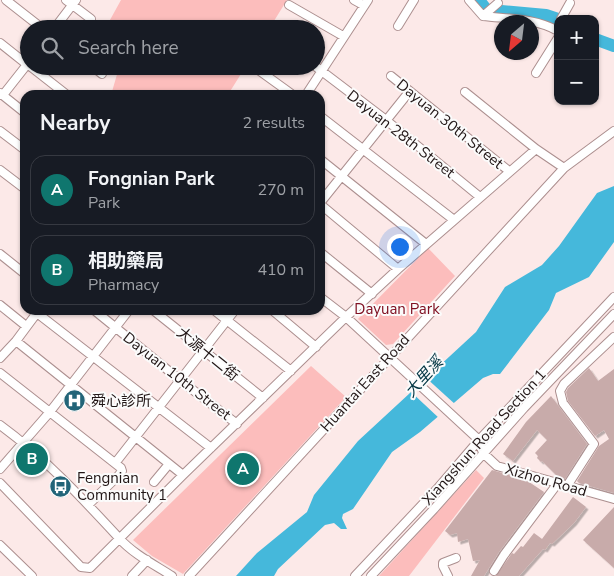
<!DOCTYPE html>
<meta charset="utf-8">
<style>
:root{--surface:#171b24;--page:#242831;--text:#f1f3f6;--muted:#9ea1a6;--line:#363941;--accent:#0f766e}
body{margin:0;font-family:"Nunito Sans","Noto Sans TC",sans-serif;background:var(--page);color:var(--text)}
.controls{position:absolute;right:15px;top:15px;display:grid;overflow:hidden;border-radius:10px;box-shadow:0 1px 4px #0004}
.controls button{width:45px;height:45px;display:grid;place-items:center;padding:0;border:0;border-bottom:1px solid var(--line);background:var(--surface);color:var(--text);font:25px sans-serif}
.compass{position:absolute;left:494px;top:15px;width:45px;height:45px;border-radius:50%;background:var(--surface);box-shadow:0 1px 4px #0004;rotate:208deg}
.you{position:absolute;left:399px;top:246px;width:18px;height:18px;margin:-12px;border:4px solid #fff;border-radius:50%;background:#1a73e8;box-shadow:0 0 0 8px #1a73e833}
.badge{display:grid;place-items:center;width:32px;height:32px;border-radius:50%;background:var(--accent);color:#fff;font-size:16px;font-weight:700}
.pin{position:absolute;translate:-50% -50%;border:2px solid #fff;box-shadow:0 1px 5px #0006}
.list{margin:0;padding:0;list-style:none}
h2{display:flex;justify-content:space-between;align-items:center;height:65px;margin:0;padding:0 20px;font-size:21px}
h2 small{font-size:16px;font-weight:400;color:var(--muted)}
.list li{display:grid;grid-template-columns:32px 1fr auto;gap:15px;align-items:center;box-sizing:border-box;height:70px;margin:0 10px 10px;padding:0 10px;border:1px solid var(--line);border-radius:15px}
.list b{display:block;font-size:19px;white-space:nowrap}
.list p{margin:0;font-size:16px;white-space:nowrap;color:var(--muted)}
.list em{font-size:16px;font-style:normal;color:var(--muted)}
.icon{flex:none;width:28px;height:28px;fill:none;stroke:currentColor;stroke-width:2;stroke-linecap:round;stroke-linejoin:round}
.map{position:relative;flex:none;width:614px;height:576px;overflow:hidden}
.search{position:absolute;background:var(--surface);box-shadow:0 1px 4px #0004;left:20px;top:20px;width:305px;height:55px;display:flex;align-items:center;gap:12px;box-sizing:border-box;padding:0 18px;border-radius:28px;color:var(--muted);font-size:19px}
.panel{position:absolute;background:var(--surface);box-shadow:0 1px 4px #0004;left:20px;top:90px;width:305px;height:225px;border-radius:15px}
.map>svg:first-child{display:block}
.green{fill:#fcbdbc}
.water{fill:#45b8db}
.pier{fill:#fce9e8}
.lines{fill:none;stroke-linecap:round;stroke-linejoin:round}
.river{stroke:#45b8db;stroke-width:12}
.building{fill:#c8abaa;filter:url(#shadow)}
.minor-casing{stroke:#ac8f8f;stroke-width:10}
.minor{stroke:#fff;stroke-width:8}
.labels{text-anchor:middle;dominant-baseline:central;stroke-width:4;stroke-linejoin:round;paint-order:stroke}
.street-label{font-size:15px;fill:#211616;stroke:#fbfbfb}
.park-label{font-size:15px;fill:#801123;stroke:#fbfbfb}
.poi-label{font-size:15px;fill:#211616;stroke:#fbfbfb;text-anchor:start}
.water-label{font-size:16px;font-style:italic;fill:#003442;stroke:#fbfbfb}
</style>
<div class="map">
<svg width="614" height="576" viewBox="0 0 614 576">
<defs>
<filter id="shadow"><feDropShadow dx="2.5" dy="2.5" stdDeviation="0" flood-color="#0004"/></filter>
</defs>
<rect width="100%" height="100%" fill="#fce9e8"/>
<path class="green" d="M121,0H287L269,29H105Z
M112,66H246L229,93L205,95H111L118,71Z
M428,248L455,276L393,344L386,345L358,319Z
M311,366L346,397L183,574L152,556L133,540Z
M476,470L484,478L409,576H379Z"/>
<path class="water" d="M614,186V242L589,277L556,293L549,310L500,374H493L483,378L420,432L392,452L353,509L343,514L342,518L347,529H341L334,523L325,525L278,569L274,576H236L257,553L307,512L314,495L358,441L476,332L505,287L542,265L559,246L597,193Z"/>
<path class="pier" d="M424,376L456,405L440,419L409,390Z"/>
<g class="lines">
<path class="river" d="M479,0L486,9L490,10L546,15L558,19
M595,39L614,46"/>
</g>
<path class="building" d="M589,368L598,381L614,369V493L579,483L577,481L599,446L609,439L604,430L595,436L568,401L566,392L568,388Z
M551,396L587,444L565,479L559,478L542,461L541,462L537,458L538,456L535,453L547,440L537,430L513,461L503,454L526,422Z
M492,470L526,480L544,492L499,552L484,576H471L480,560L473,561L468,539L458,542L457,533L450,535L445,531Z
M573,497L586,507L574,523L552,544L550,543L545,550L543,549L519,576H496L512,553L514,554L521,546L523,547L534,533L542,539Z
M614,507V568L583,540Z"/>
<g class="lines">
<defs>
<path id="minor" d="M6,0L43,29
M66,0L91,19
M354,0L363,5
M469,0L483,16C508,19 535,18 558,31
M289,5L343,36
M483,16L498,3
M561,19L570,3
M398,26L414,0
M54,29L76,0
M0,43L29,66
M30,66L67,95
M92,66L102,74
M253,66L293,95
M315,66L386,120L480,197
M536,73L558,38
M391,76L509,171
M0,93L25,113
M0,95H3L29,62
M306,95L368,0
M320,116L454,220
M0,131L25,150
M320,159L426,244
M564,168L614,131
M0,170L25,189
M320,203L409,92
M320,204L398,269
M320,252L372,294
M0,254L25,274
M320,297L346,317L479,440L483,453L497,466L614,499
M0,305L26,326
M94,310L180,380L237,424
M153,310L263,398
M214,310L291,371
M272,310L316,347
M37,313L211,448
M16,341L183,475
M0,358L16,341L39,310
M0,373L121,468L122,471L118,476L88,505
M0,425C44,457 82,498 119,538C133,554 155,565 172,576
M116,462L235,310
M0,469L49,413L129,310
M154,482L169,464
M0,483L81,567L90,568L183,475L346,317L398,269L536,149
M567,486L594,444L563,403L560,391L564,384L614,337
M0,545L32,576
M494,571L504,555L558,483
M132,576L147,560
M189,576L564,168L536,149L465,92
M355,576L437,489L479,440L614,297
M371,576L434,509L524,408L614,314
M448,576L443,566V563L456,558"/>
</defs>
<use href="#minor" class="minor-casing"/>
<use href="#minor" class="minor"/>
</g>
<defs>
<symbol id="hospital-disc" viewBox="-11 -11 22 22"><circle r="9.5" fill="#226478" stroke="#fbfbfb"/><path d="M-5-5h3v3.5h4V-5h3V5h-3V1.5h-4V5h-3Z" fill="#fff"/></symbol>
<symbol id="bus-disc" viewBox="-11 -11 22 22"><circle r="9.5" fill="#226478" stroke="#fbfbfb"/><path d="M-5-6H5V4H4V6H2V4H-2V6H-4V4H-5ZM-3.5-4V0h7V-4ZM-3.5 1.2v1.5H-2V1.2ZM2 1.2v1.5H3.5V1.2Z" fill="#fff"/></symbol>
</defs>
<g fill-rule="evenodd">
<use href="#hospital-disc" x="62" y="388" width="25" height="25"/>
<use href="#bus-disc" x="48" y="474" width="25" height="25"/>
</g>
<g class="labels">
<g class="street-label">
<text transform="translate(450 124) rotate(39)">Dayuan 30th Street</text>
<text transform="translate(401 134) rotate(38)">Dayuan 28th Street</text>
<text transform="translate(208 354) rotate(39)">大源十二街</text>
<text transform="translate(177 376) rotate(38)">Dayuan 10th Street</text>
<text transform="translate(365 383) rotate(-48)">Huantai East Road</text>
<text transform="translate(484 437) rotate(-48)">Xiangshun Road Section 1</text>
<text transform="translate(546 480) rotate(16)">Xizhou Road</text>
</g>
<g class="park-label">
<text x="397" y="309">Dayuan Park</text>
</g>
<g class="poi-label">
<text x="91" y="401">舜心診所</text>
<text x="77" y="478">Fengnian<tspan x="77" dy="17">Community 1</tspan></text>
</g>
<g class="water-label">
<text transform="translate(424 377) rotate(-48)">大里溪</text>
</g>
</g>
</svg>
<div class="controls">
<button>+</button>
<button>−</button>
</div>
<svg class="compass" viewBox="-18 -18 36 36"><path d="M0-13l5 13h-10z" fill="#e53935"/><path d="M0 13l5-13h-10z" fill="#9ea1a6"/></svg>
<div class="you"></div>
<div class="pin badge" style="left:243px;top:469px">A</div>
<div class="pin badge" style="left:32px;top:459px">B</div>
<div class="search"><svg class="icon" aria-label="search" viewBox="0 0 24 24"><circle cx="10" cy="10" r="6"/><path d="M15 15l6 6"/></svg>Search here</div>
<section class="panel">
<h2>Nearby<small>2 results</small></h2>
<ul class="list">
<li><span class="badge">A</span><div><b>Fongnian Park</b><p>Park</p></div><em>270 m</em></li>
<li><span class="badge">B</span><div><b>相助藥局</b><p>Pharmacy</p></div><em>410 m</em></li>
</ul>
</section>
</div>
